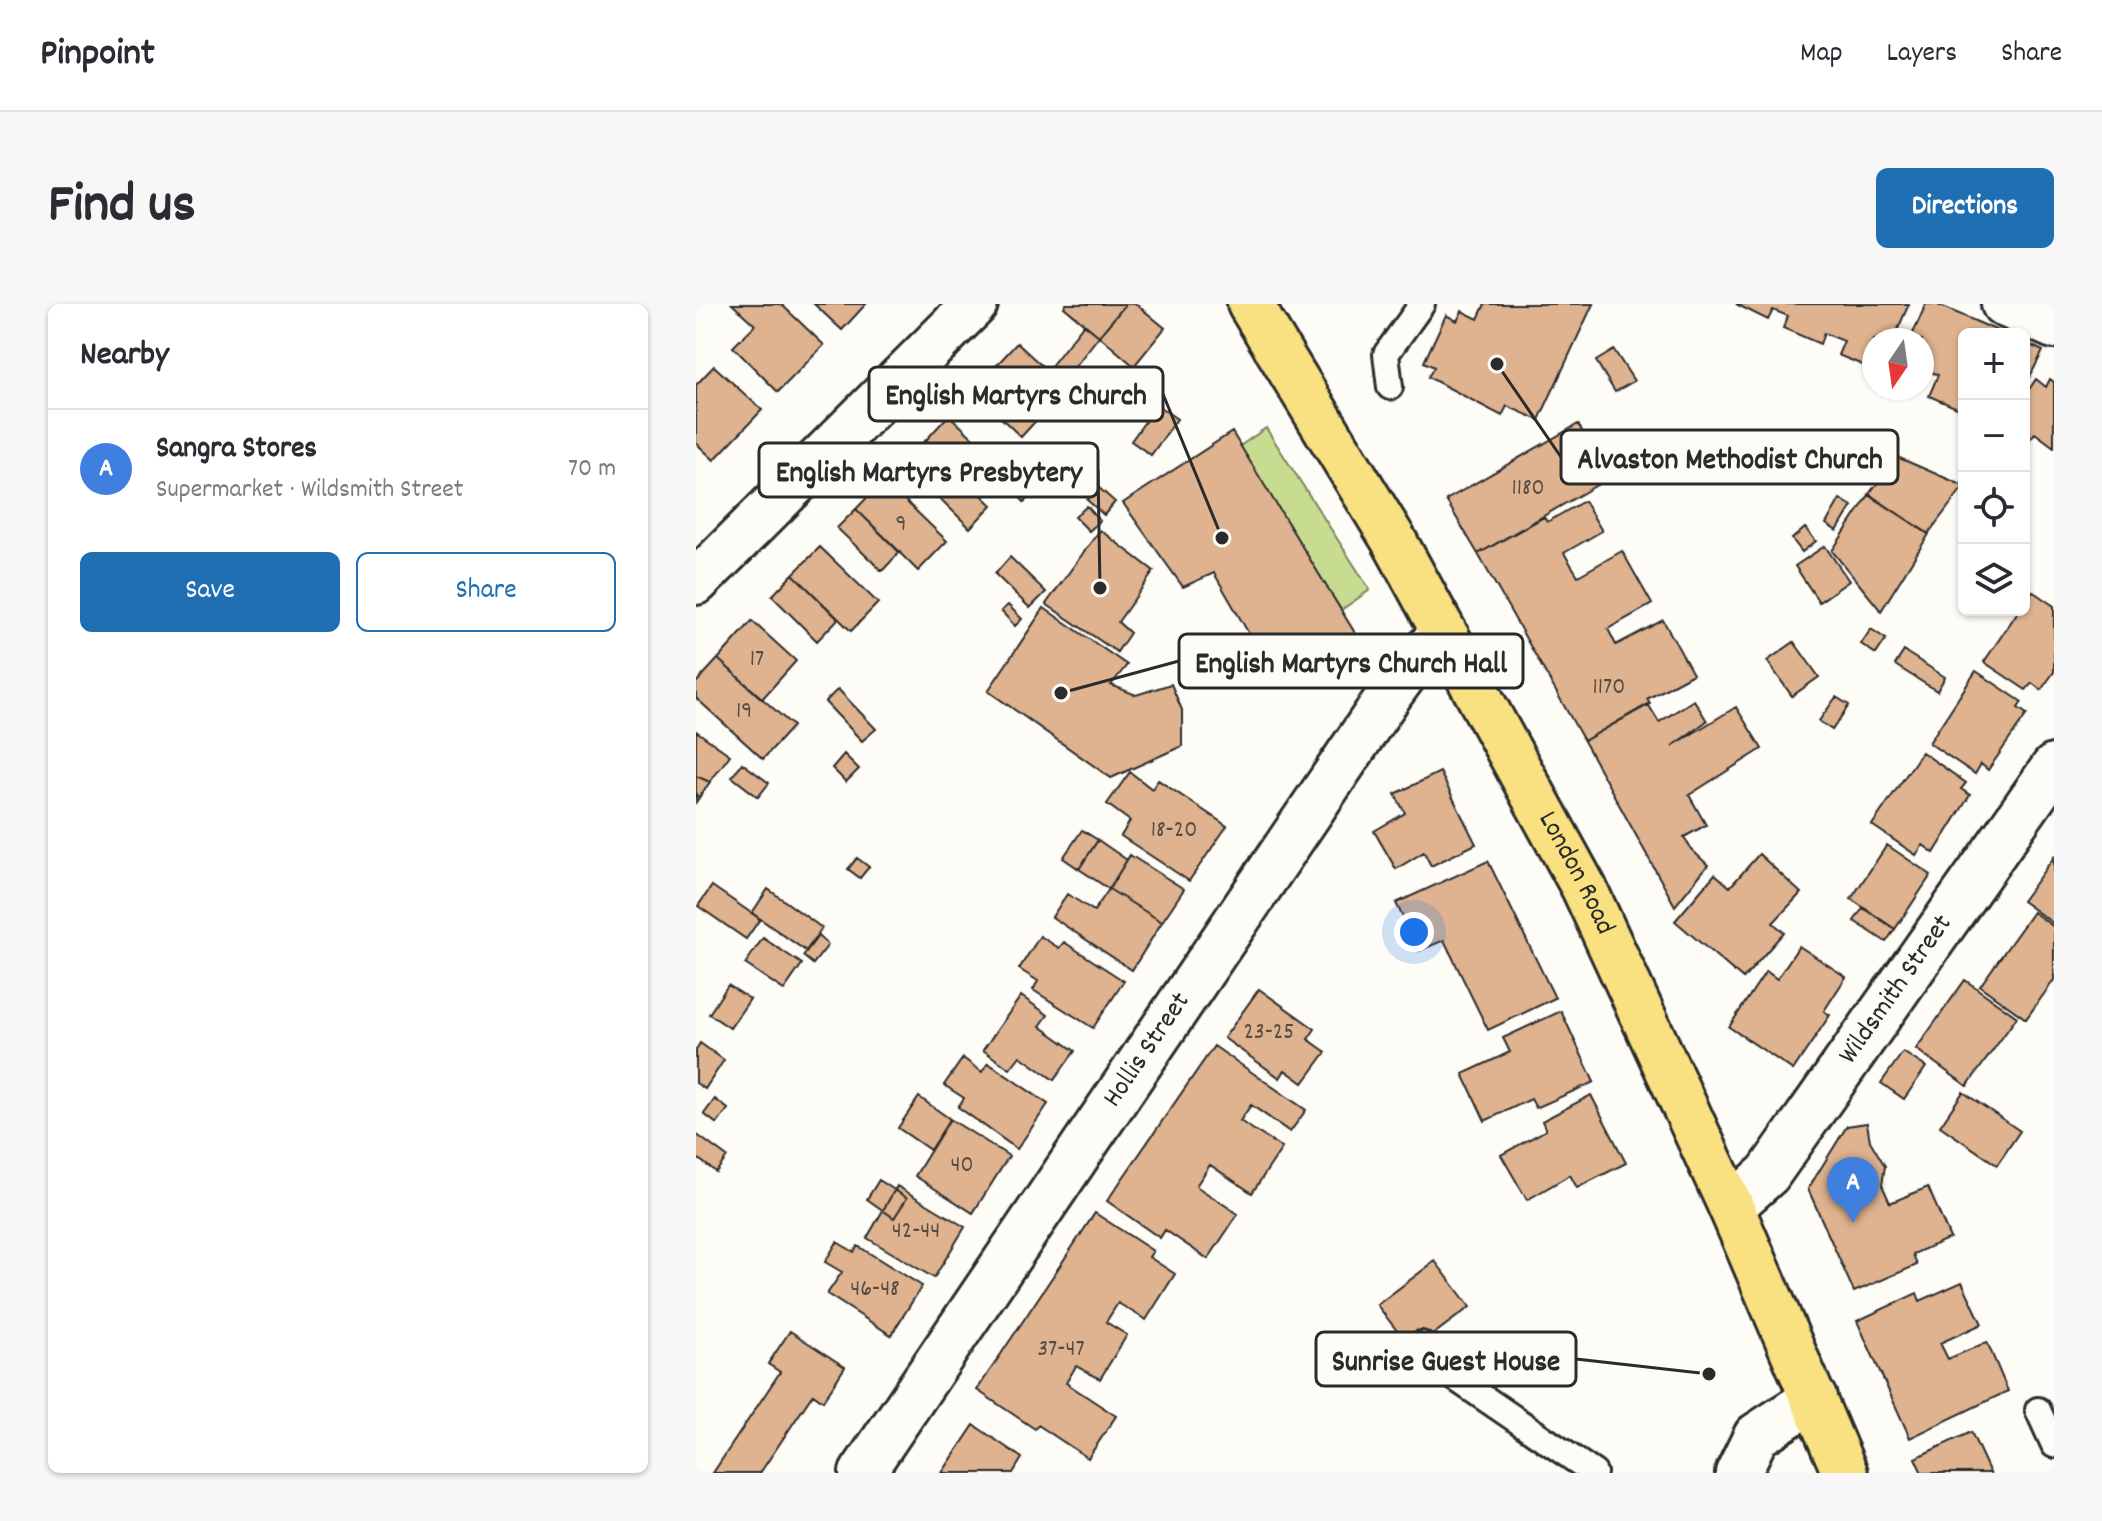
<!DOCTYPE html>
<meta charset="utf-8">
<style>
:root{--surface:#fff;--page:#f7f7f7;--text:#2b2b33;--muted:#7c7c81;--line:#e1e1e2;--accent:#1f6fb2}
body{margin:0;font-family:Dekko,sans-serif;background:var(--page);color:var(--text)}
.controls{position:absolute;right:24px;top:24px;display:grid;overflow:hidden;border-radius:12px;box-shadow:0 2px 6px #0004}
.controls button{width:72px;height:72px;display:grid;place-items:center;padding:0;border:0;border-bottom:2px solid var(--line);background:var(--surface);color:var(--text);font:40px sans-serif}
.compass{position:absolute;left:1166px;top:24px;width:72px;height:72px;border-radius:50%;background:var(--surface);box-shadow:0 2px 6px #0004;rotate:193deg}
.you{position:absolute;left:718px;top:628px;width:28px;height:28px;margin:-20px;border:6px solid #fff;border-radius:50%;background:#1a73e8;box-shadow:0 0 0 12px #1a73e833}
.badge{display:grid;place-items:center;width:52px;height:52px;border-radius:50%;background:var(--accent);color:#fff;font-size:26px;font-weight:700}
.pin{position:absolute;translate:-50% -66px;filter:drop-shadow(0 2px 4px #0008)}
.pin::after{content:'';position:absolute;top:42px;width:28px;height:24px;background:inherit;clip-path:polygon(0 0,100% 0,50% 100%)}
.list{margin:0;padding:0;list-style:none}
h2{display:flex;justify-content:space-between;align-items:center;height:104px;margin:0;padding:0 32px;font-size:34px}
h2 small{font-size:26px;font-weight:400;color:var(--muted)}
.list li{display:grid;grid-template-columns:52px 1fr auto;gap:24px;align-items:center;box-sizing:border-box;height:120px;padding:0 32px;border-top:2px solid var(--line)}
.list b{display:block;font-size:30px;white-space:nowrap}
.list p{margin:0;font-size:26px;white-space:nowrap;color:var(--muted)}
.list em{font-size:26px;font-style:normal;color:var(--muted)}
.actions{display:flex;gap:16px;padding:24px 32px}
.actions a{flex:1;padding:18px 0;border:2px solid var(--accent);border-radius:12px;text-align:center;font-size:28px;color:var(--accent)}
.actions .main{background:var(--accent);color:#fff}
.icon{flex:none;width:44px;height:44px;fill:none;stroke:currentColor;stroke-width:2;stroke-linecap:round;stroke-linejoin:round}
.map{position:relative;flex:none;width:1358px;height:1169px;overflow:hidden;border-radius:12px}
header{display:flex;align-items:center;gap:48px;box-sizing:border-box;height:112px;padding:0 40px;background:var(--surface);border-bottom:2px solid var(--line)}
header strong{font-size:38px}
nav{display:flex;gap:44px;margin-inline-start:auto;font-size:28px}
.intro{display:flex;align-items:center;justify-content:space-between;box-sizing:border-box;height:192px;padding:0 48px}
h1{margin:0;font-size:56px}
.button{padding:20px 36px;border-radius:12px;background:var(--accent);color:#fff;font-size:28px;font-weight:700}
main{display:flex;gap:48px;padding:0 48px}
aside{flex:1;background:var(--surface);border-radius:12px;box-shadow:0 2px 6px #0004}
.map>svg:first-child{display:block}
.green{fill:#c8dc91;stroke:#7a845e;stroke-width:2}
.building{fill:#dfb38f;stroke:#2b2b2b;stroke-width:2}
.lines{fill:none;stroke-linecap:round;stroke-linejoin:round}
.lane-casing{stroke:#2b2b2b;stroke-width:30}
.street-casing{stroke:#2b2b2b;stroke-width:50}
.secondary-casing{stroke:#2b2b2b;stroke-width:50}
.primary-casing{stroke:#2b2b2b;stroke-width:50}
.lane{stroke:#fdfcf7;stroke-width:24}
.street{stroke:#fdfcf7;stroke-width:44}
.secondary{stroke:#fdfcf7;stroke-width:44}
.primary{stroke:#f9e181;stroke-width:44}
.labels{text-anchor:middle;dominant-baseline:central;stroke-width:6;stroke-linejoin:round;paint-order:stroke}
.number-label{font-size:24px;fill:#584d44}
.street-label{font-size:28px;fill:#2b2b2b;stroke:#fdfcf7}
.leader{fill:none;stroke:#2b2b2b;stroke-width:3}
.callout-dot{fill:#2b2b2b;stroke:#fdfcf7;stroke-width:3}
.callout{fill:#fdfcf7;stroke:#2b2b2b;stroke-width:3}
.callout-label{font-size:30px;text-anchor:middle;font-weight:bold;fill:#2b2b2b}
</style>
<header>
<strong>Pinpoint</strong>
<nav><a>Map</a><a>Layers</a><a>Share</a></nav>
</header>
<div class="intro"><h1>Find us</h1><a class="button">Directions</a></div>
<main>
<aside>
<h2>Nearby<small></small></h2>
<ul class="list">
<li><span class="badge" style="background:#3f7fe0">A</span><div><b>Sangra Stores</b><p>Supermarket · Wildsmith Street</p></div><em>70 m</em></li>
</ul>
<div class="actions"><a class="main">Save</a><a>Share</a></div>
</aside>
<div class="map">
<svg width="1358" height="1169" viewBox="0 0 1358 1169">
<rect width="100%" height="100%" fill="#fdfcf7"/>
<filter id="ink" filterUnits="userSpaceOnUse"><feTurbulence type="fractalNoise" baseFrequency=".0125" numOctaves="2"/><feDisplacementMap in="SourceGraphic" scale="16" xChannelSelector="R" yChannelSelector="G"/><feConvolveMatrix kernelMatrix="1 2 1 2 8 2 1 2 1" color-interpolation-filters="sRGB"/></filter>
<g filter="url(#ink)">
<path class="green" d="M570,124L674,286L645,306L544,142Z"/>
<path class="building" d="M36,0H85L128,41L82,88L37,43L59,21Z
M118,0H170L146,26Z
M370,0H430L403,32L368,3Z
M430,0H440L469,24L438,62L403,32Z
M789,0H897L843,116L811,102L806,112L732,73L738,63L728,58L750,11L761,17L766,7L782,15Z
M1040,0H1213L1197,36H1178L1174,64L1142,51L1148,37L1128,29L1124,40L1087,24L1092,12L1077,6L1072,16Z
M1230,0H1240L1309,30H1268V107L1233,92L1242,71L1229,65L1226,73V36H1214Z
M388,20L403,32L370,74L355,62Z
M1328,38L1347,47L1328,84Z
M321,39L370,84L347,109L298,64Z
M918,46L938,77L919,88L900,57Z
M18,62L66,106L18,156L0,139V81Z
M298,64L347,109L325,133L277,87Z
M1340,75L1350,83L1354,75L1358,78V143L1339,129L1328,142V93Z
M461,101L481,115L455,151L435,137Z
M253,111L298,154L274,179L230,136Z
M882,120L913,174L782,250L750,196Z
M536,128L659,329L583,382L518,269L487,283L427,199Z
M230,136L296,201L274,224L207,158Z
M1201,153L1268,182L1232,230L1173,190Z
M321,162L341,185L328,198L308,175Z
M188,176L251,237L222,267L160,205Z
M402,183L419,198L408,211L391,196Z
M1173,191L1233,230L1185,307L1136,247Z
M1144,195L1156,202L1141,227L1130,220Z
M888,197L906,227L868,249L882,272L926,247L956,300L912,325L920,341L967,316L997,370L951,395L954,400L888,437L782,250L848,213L851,218Z
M391,202L404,217L393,227L379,213Z
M160,205L204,248L186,267L141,224Z
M1109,224L1120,237L1106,248L1096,235Z
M404,226L458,267L422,318L434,329L421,348L350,300Z
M1129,242L1153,277L1123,298L1099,262Z
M124,243L182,299L155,327L97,270Z
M314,253L350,288L334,304L299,270Z
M97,270L142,315L121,337L76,292Z
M1336,287L1358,302V368L1345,386L1336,379L1330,386L1288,358L1323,306H1328Z
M312,301L326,315L319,322L305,307Z
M348,304L431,361L415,381L440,391L475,380L486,406V442L415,474L292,387Z
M56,317L100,357L66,395L22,355Z
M1175,325L1190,335L1180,350L1165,340Z
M1098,338L1123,373L1096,392L1071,357Z
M1208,347L1249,373L1241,387L1199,361Z
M22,355L97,422L67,455L0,394V379Z
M1280,367L1326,398L1322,404L1331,410L1292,466L1285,460L1279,470L1233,439Z
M142,385L180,425L166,437L129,398Z
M1140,393L1153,401L1136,426L1123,417Z
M998,396L1011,417L976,442L1040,403L1066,445L993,491L1010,521L988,533L995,545L1012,561L979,602L888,437L952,400L963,418Z
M0,427L34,451L3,493L0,491Z
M1226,448L1270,479L1265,485L1274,491L1238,549L1227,541L1220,551L1176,521Z
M148,450L163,465L150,478L136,464Z
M46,459L73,479L62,493L36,473Z
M434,468L456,485L462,476L531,522L493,577L425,532L434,517L411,500Z
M744,468L780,540L735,562L728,548L700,565L678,527L709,509L699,490Z
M0,472L14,478L0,498Z
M386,526L402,536L383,565L367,554Z
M402,536L431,556L413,585L383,565Z
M1191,541L1235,571L1199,625L1155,595Z
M1063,550L1105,589L1077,619L1088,628L1047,675L979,617L1019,570L1034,583Z
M434,551L488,585L466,618L413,585Z
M1358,553V620L1326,597Z
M161,554L173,563L164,574L152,565Z
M792,557L859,694L792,726L748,636L723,647L700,599Z
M16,582L64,615L50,635L2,602Z
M72,585L126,624L110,647L56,609Z
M413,585L466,618L436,666L356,613L371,590L398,607Z
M1167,604L1199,625L1190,638L1158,617Z
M1337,608L1358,623V676L1330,715L1284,682Z
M122,632L132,641L117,660L107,652Z
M344,632L363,644L368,638L428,677L397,724L337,686L342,677L323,665Z
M67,634L106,660L88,686L49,660Z
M1103,642L1150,673L1128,707L1134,711L1097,766L1033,723L1070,667L1081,675Z
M1269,676L1321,713L1271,782L1220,745Z
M32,681L54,695L34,724L13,710Z
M563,685L619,725L612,735L630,748L607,779L589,766L584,774L528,734Z
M325,692L352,711L344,722L379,747L358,776L324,752L314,765L287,746Z
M865,707L898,778L840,804L835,795L789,817L767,770L814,748L807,734Z
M4,739L28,756L9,785L0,779V746Z
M518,742L610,806L594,828L555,801L544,817L586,844L556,889L514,861L500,882L542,910L512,955L469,926L464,934L411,897Z
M1207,748L1230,763L1208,795L1185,779Z
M267,754L286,768L292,759L352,800L321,845L262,803L268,794L248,781Z
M1267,788L1324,827L1301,861L1244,822Z
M895,791L930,859L881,884L874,871L831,896L805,851L850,826L846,817Z
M223,793L254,815L234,846L202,824Z
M19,795L32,805L21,820L8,810Z
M254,815L313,852L277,909L219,872Z
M1171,819L1174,837L1189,862L1186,881L1194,899L1232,883L1254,934L1217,950L1221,961L1158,988L1112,885L1151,822Z
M0,830L31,853L20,868L0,853Z
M183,876L211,894L198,914L171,895Z
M201,882L269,923L238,974L171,934Z
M399,909L457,947L453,953L479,970L450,1016L422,999L410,1018L431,1031L404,1075L380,1062L370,1079L420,1112L392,1154L342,1121L339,1125L281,1086Z
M141,938L158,948L162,942L226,982L195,1031L131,990L146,968L129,958Z
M739,957L774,1003L716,1046L681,1001Z
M1266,978L1286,1020L1244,1039L1252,1055L1291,1038L1312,1087L1214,1134L1161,1017L1221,989L1224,997Z
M94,1027L149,1063L127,1097L117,1090L64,1169H17L84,1068L72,1060Z
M278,1121L326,1154L317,1169H246Z
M1275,1128L1294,1169H1226L1219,1154Z"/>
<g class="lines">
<defs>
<path id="lane" d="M694,83L690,50L726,0
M725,1040L743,1063L898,1169
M1342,1106L1358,1141"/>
<g id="street">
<path d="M0,278L279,0"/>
<path id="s1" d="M1035,903L1072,870L1358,463"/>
<path id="s2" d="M166,1169L696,387L718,357L747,331"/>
<path d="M1042,1169L1060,1132L1118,1094"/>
</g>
<path id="secondary" d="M1308,0L1358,22"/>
<g id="primary">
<path id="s3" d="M554,0L697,235L888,584L1035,903L1149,1169"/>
</g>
</defs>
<use href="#lane" class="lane-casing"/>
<use href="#street" class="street-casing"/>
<use href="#secondary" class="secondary-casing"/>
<use href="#primary" class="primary-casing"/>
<use href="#lane" class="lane"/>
<use href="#street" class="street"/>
<use href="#secondary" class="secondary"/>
<use href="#primary" class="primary"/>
</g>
</g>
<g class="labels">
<g class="number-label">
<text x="832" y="185">1180</text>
<text x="205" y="221">9</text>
<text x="61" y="356">17</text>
<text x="913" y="384">1170</text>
<text x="48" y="408">19</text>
<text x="478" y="527">18-20</text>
<text x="573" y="729">23-25</text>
<text x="266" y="862">40</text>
<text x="220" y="928">42-44</text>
<text x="179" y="986">46-48</text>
<text x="365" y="1046">37-47</text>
</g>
<g class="street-label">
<text stroke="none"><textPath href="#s3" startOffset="656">London Road</textPath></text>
<text stroke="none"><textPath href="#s1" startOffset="274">Wildsmith Street</textPath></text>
<text stroke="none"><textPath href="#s2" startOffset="510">Hollis Street</textPath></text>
</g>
</g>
<path class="leader" d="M526 234L467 90M801 60L865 153M404 284L402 166M365 389L483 357M1013 1070L880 1055"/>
<g class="callout-dot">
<circle cx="526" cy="234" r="8"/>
<circle cx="801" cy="60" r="8"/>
<circle cx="404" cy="284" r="8"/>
<circle cx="365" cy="389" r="8"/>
<circle cx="1013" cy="1070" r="8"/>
</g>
<g class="callout">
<rect x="173" y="63" width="294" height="54" rx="8"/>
<rect x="865" y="126" width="337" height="54" rx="8"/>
<rect x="63" y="139" width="339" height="54" rx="8"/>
<rect x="483" y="330" width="344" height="54" rx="8"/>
<rect x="620" y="1028" width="260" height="54" rx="8"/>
</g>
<g class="callout-label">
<text x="320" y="100">English Martyrs Church</text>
<text x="1034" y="164">Alvaston Methodist Church</text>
<text x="233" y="177">English Martyrs Presbytery</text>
<text x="655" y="368">English Martyrs Church Hall</text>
<text x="750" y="1066">Sunrise Guest House</text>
</g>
</svg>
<div class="controls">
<button>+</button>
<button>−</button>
<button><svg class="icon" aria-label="locate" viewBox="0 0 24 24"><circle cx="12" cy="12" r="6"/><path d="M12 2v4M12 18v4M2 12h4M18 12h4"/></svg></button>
<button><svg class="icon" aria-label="layers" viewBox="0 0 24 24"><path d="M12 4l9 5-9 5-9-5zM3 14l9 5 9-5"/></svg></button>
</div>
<svg class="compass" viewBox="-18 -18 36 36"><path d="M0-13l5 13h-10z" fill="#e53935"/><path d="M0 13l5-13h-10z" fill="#7c7c81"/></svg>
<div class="you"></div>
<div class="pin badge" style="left:1157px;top:919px;background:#3f7fe0">A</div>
</div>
</main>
